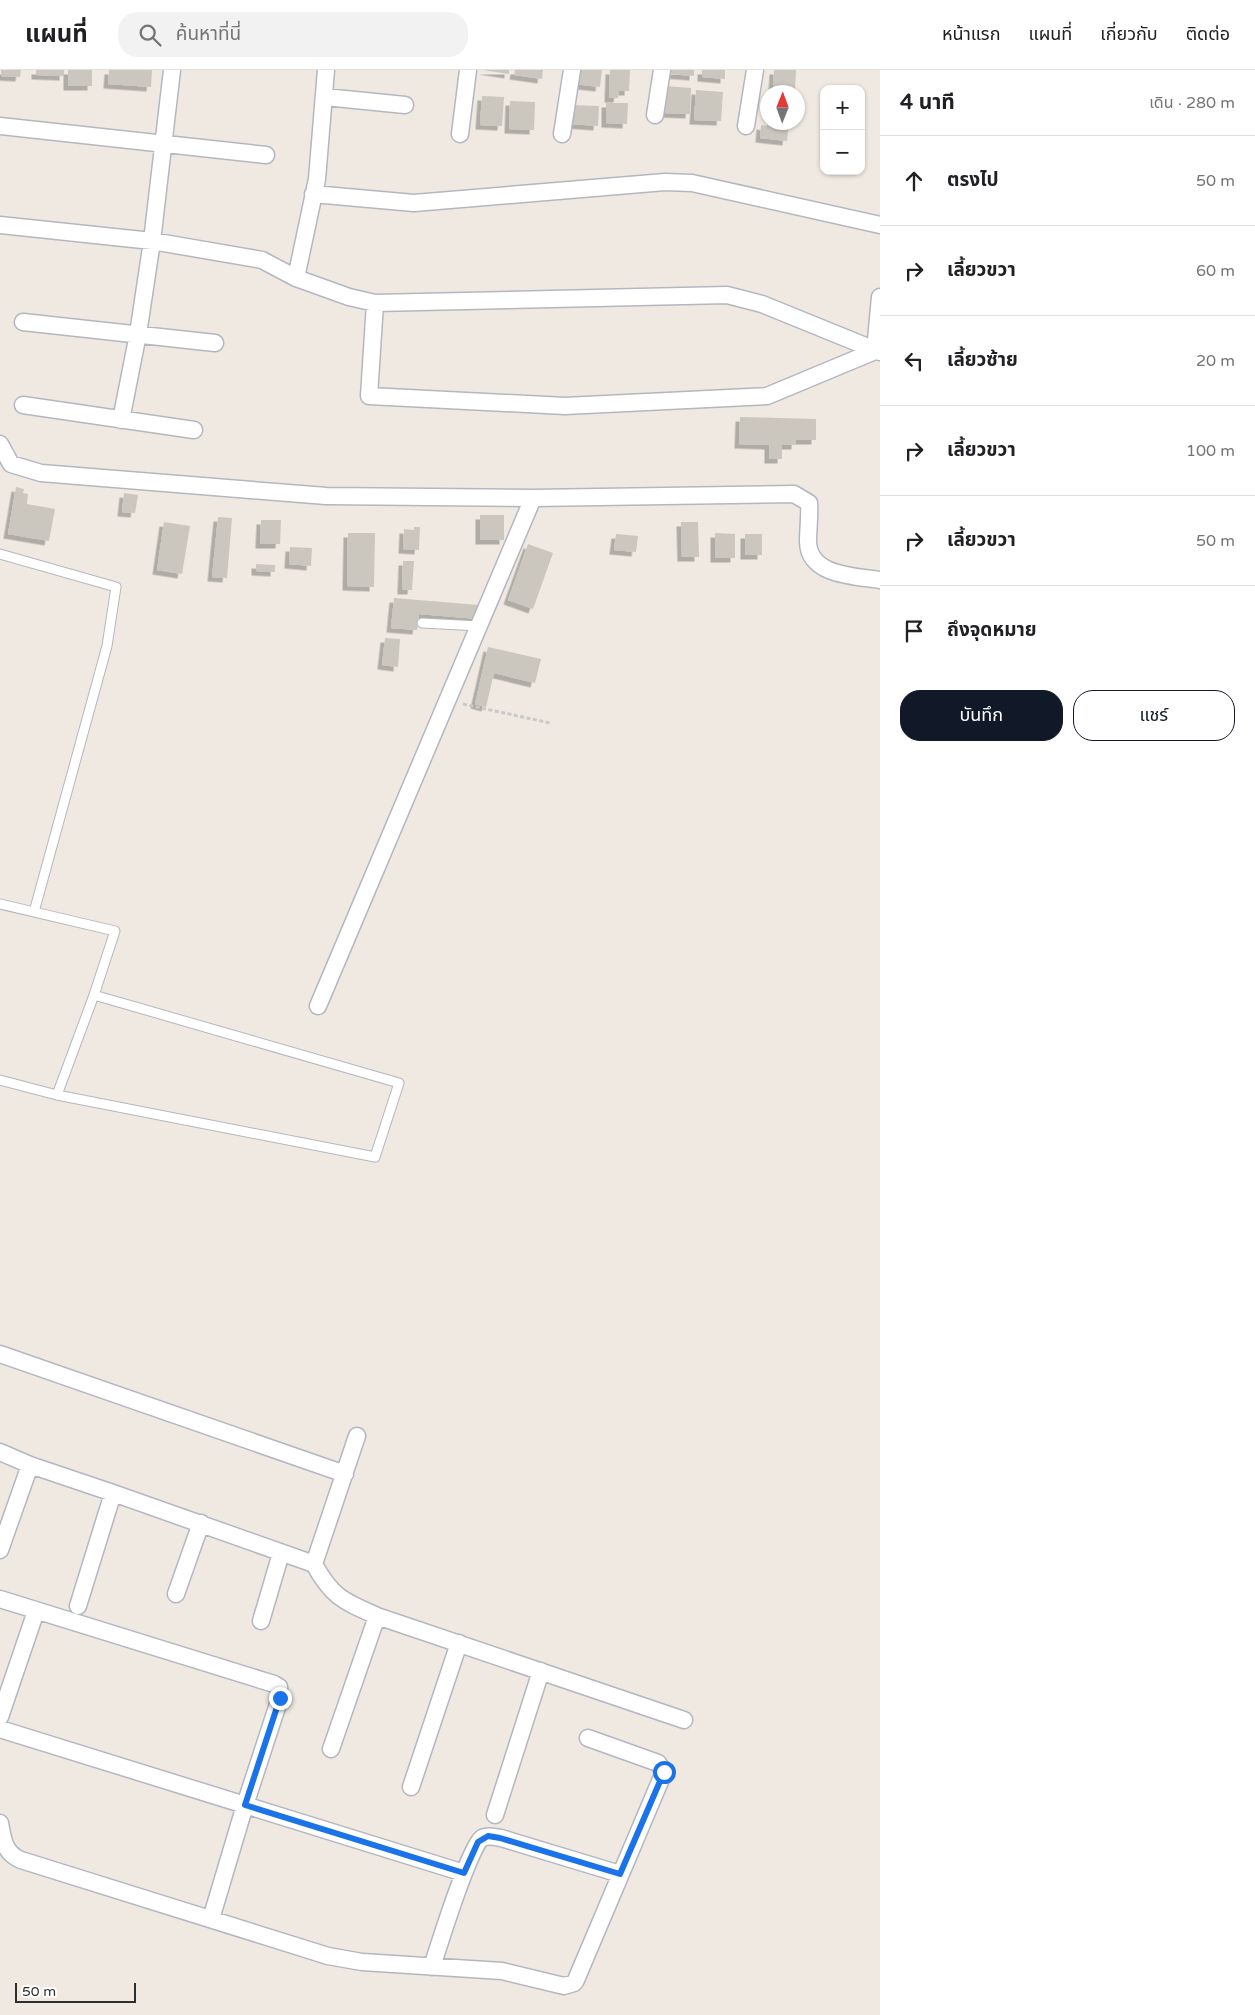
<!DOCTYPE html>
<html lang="th">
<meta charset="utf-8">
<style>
:root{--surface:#fff;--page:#f2f2f2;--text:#202124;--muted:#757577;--line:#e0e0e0;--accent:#111827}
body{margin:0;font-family:"Varela Round","Noto Sans Thai",sans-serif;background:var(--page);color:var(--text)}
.controls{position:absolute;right:15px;top:15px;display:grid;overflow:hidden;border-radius:10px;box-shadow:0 1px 4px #0004}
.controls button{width:45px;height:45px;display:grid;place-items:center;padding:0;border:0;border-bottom:1px solid var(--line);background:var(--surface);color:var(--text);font:25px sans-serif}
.compass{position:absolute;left:760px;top:15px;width:45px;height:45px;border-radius:50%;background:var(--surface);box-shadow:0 1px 4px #0004;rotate:1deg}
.scale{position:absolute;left:15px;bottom:12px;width:121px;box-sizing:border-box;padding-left:5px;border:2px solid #2e2e2e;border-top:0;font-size:14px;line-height:18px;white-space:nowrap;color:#2e2e2e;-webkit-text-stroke:4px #fff;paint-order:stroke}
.stop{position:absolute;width:15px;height:15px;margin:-11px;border:4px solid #1a73e8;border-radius:50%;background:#fff}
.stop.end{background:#1a73e8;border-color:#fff;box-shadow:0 1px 5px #0008}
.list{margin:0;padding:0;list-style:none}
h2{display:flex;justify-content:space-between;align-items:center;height:65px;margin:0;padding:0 20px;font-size:21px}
h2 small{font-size:16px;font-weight:400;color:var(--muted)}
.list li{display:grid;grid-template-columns:32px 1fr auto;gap:15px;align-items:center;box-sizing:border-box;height:90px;padding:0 20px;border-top:1px solid var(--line)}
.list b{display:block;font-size:19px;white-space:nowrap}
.list em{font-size:16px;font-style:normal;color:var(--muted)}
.actions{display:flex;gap:10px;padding:15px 20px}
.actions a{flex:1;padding:11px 0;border:1px solid var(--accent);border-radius:20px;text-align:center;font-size:18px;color:var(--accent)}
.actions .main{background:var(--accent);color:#fff}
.icon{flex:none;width:28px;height:28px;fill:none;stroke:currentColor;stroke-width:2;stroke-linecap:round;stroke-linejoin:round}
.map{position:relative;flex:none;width:880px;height:1945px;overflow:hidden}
header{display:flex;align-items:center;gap:30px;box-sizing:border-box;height:70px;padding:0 25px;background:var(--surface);border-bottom:1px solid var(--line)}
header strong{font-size:24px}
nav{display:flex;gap:28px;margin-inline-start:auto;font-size:18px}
.search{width:350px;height:45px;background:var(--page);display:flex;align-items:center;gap:12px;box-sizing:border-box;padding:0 18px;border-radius:20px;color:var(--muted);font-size:19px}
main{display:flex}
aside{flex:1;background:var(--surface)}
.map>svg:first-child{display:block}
.building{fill:#cbc7bf;filter:url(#shadow)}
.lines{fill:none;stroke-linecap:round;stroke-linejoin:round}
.lane-casing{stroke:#b4b7c1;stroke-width:11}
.street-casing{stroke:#b4b7c1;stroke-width:19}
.path{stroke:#c9c9c9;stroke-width:3;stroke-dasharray:4 2.5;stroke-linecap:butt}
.lane{stroke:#fff;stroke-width:9}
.street{stroke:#fff;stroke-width:16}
.route{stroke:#1a73e8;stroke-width:6}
</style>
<header>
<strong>แผนที่</strong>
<div class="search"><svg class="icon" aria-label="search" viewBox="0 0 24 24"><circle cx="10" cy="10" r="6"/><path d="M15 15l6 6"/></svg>ค้นหาที่นี่</div>
<nav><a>หน้าแรก</a><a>แผนที่</a><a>เกี่ยวกับ</a><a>ติดต่อ</a></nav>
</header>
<main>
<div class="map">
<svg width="880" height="1945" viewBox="0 0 880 1945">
<defs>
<filter id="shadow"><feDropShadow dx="-4.5" dy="4.5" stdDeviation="0" flood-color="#0004"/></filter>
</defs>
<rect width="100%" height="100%" fill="#efe9e1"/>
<path class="building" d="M1,0H21L20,7L1,6Z
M36,0H64V6L36,5Z
M68,0H92V16H68Z
M109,0H152L151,17L108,14Z
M483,0H509V4Z
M515,0H543L542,9L514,5Z
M575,0H602L600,17L573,14Z
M610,0H630L629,21H619L618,28H609Z
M668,0H694V6L668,4Z
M702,0H725V9L702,7Z
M774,0H796L795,21L773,20Z
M666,16L691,18L690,44L664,43Z
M696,20L723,22L721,51L694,50Z
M482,26L504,27L502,56L480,55Z
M510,31L535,32L534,60L509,59Z
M606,33H628L627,54L606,53Z
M572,35L599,36L598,56L571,54Z
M768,52H789L787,71L760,68L761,55L767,56Z
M740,347L816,349V370H796V375H782V389H769V375L739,374Z
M16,417L24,419L23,423L28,424L27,434L55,439L49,471L8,464Z
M124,423L138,425L135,443L122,442Z
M480,445H504V470H480Z
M218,447L232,448L227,508L212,507Z
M261,450H281L280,474H260Z
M164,452L190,456L182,504L157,500Z
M681,452H698L699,487H682Z
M414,457H420L419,480L403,479L404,459L414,460Z
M348,463H375L374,517L347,516Z
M715,463L735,464V488H715Z
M616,464L638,466L636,482L614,480Z
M745,464H762V485H745Z
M528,474L553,483L533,539L508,530Z
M290,477L312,478L311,496L289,494Z
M403,491H414L412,520H402Z
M256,494L275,495V502L256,501Z
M394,528L479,535L478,549L419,544L417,560L391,558Z
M385,568L400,569L398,597L382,595Z
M488,577L541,589L535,613L494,603L486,637L475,634Z"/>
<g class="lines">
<defs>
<path id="lane" d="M0,484L116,517L107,576L34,842
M422,553L479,556
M0,834L115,861L94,925L57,1025
M0,1010L57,1025L375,1087L399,1013L94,925"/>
<path id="street" d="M325,27L405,35
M655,45L662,0
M0,56L266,85
M746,56L755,0
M460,64L468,0
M562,64L572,0
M313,124L414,133L665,112L692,113L880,155
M0,155L152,171L262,190L296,208L349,227L375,233L727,225L762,234L880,282
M296,208L317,109L326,0
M375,233L369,326L565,336L767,326L875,281L880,227
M23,252L215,273
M23,335L194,360
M121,350L138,264L152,171L172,0
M0,374L11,394L41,403L326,426L533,428L794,424L809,433C810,446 808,459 808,472C809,506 855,506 880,510
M318,936L533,428
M0,1284L345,1404
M0,1382L30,1395L113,1423L314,1494C332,1527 343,1531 377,1546L684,1650
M0,1480L30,1395
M314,1494L357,1366
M176,1524L201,1453
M0,1529L274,1614L279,1617L280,1628L245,1735L211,1849
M78,1536L113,1423
M261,1551L281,1483
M0,1647L36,1541
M0,1659L464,1803
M331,1679L377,1546
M411,1717L459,1573
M495,1745L541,1601
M0,1753C3,1769 4,1783 21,1790L328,1886L362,1892L502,1901L564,1916L574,1913L576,1910L664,1702L658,1693L588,1668
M432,1897C438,1878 470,1775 482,1768C487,1765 495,1767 501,1768L620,1804"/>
</defs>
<use href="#lane" class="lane-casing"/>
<use href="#street" class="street-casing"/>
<path class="path" d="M463,634L550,653"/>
<use href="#lane" class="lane"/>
<use href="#street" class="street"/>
</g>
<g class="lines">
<path class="route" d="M280,1628L245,1735L464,1803L478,1772L488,1766L500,1768L620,1804L664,1702"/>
</g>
</svg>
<div class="controls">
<button>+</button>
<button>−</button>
</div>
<svg class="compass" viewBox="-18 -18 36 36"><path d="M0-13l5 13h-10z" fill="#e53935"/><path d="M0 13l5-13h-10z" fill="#757577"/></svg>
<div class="scale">50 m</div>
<div class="stop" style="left:664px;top:1702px"></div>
<div class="stop end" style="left:280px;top:1628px"></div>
</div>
<aside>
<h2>4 นาที<small>เดิน · 280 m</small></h2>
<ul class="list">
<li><svg class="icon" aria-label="ahead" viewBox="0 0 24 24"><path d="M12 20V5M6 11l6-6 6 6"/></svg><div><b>ตรงไป</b></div><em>50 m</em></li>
<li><svg class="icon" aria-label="right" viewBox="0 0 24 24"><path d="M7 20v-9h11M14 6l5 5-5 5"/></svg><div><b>เลี้ยวขวา</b></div><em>60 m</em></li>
<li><svg class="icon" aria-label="left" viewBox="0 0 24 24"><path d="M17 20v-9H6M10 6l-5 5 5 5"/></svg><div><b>เลี้ยวซ้าย</b></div><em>20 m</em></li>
<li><svg class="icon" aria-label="right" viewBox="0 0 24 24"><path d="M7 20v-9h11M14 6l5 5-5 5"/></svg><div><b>เลี้ยวขวา</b></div><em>100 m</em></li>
<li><svg class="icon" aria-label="right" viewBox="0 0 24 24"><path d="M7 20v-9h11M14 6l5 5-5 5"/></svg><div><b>เลี้ยวขวา</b></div><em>50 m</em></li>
<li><svg class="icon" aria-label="arrive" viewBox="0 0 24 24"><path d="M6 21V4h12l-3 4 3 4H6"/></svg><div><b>ถึงจุดหมาย</b></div></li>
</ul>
<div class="actions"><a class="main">บันทึก</a><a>แชร์</a></div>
</aside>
</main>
